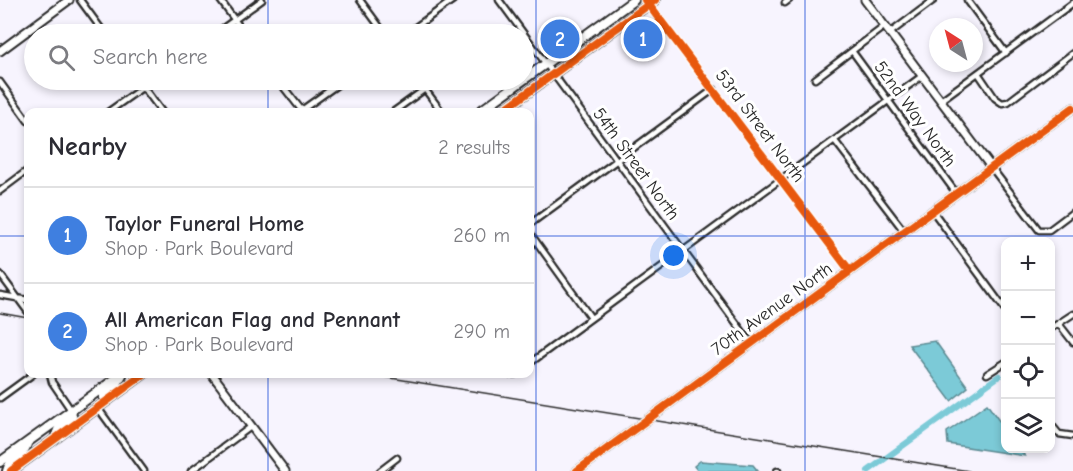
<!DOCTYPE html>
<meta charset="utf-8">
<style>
:root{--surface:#fff;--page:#f2f2f3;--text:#2b2b33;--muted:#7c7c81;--line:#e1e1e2;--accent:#db2777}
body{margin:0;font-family:"Comic Neue",sans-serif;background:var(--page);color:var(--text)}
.controls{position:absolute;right:18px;bottom:18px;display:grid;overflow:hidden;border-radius:12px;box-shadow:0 3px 9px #0003}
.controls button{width:54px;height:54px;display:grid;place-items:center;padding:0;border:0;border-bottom:2px solid var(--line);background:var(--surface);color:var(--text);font:30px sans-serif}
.compass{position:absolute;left:929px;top:18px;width:54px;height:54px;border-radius:50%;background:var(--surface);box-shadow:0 3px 9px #0003;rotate:324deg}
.you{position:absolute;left:674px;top:256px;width:21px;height:21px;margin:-15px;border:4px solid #fff;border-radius:50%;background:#1a73e8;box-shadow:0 0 0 9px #1a73e833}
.badge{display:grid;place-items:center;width:39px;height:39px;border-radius:50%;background:var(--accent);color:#fff;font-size:20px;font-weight:700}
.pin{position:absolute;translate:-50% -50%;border:3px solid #fff;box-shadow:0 2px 6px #0006}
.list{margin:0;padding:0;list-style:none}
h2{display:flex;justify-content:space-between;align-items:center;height:78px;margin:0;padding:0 24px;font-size:26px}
h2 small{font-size:20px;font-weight:400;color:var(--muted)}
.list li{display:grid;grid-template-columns:39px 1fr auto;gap:18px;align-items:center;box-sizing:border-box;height:96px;padding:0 24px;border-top:2px solid var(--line)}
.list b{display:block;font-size:22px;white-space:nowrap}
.list p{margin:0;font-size:20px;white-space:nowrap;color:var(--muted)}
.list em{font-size:20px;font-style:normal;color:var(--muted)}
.icon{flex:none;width:33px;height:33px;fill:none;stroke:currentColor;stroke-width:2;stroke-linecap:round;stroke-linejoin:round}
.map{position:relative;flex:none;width:1073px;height:471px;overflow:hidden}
.search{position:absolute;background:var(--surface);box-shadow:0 3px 9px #0003;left:24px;top:24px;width:510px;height:66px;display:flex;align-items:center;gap:15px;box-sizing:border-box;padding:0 21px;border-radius:33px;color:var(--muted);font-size:22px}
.panel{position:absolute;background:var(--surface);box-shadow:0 3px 9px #0003;left:24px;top:108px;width:510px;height:270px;border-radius:12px}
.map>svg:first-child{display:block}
.water{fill:#7bcad7;stroke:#5b8a92;stroke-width:1.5}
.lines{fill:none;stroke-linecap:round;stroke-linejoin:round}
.canal{stroke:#7bcad7;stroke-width:6}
.street-casing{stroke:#2b2b2b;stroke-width:9}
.secondary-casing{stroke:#2b2b2b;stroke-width:11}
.primary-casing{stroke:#2b2b2b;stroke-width:12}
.street{stroke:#fff;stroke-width:4.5}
.secondary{stroke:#fff;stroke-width:7}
.primary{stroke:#fff;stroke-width:8}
.rail{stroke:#2b2b2b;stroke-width:1.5}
.cycleway-casing{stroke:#fff;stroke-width:11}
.cycleway{stroke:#e8590c;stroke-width:8}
.grid{fill:none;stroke:#1d4ed8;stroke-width:1.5;stroke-opacity:0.55}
.labels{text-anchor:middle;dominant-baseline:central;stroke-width:6;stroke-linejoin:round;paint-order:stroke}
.street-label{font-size:18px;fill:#2b2b2b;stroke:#fff}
</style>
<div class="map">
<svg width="1073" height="471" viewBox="0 0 1073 471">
<rect width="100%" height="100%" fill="#f7f4fe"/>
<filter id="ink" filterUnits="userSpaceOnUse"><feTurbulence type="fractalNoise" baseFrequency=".0167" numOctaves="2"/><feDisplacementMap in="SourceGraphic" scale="12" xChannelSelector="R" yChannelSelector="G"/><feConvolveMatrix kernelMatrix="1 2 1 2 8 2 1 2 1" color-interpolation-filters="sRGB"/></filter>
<g filter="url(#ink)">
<path class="water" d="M935,341L968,387L951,401L909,345Z
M987,404L1005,429L1006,448L1019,449L1025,456L948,444L947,432Z
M700,461L753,465L758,471H698L694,466Z"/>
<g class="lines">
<path class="canal" d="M868,471L999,376"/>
<defs>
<path id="street" d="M80,0L105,34
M220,0L245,34
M360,0L385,34
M499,0L751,343
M645,0L850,271
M967,0L1006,53
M785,3L789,0
M890,33L934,0
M215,34L262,0
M406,34L453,0
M852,51L956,193
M978,73L995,98L1002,103L1008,102L1073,53
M815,79L885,26
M138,80L162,112
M278,80L303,112
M418,80L442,112
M0,82L28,121
M941,100L1073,3
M108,112L153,80
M299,112L344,80
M393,112L425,89
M835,141L904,231
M991,167L1039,230H1049L1073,212
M0,191L28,170
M932,210L1006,311
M530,224L714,89
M530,233L591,318
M0,274L28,312
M0,295L28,300
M1059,324L1073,342
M1050,329L1073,314
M530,363L922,76
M50,374L52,382L71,410
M502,374H515
M987,374L1006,362
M0,398L33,374
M98,408L144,471
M1050,423L1059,434L1073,436
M191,471L252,426
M380,471L397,458
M777,471H778"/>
<path id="secondary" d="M865,0L991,167
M0,51L69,0
M212,374L285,471
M577,471L1073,108"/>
<path id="primary" d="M479,112L634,0
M501,112L655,0
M104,402V395L116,385L122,375
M55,438L58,430L72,416L71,410
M0,462L122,374
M7,471C9,459 24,456 27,444
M11,471L144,374"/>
</defs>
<use href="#street" class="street-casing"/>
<use href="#secondary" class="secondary-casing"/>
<use href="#primary" class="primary-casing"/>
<use href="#street" class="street"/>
<use href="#secondary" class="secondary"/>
<use href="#primary" class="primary"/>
<path class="rail" d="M0,313L28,318
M366,374L969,471"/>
<defs>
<path id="cycleway" d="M645,0L850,271
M501,112L655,0
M11,471L144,374
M577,471L1073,108"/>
</defs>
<use href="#cycleway" class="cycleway-casing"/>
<use href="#cycleway" class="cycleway"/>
</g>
</g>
<path class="grid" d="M268,0V34M536,0V471M805,0V471M268,80V112M0,236H28M530,236H1073M268,374V471"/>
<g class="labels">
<g class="street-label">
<text transform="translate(915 114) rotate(54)">52nd Way North</text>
<text transform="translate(760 126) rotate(53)">53rd Street North</text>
<text transform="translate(636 164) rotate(54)">54th Street North</text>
<text transform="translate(772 309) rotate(-36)">70th Avenue North</text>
</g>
</g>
</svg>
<div class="controls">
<button>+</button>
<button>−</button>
<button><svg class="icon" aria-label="locate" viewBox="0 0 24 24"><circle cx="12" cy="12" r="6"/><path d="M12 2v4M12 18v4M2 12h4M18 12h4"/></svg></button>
<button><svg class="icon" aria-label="layers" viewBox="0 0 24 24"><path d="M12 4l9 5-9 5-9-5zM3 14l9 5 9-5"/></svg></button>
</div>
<svg class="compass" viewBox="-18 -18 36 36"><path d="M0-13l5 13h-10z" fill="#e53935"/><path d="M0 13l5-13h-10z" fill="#7c7c81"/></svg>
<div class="you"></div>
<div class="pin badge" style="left:643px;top:39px;background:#3f7fe0">1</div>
<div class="pin badge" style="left:560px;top:39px;background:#3f7fe0">2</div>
<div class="search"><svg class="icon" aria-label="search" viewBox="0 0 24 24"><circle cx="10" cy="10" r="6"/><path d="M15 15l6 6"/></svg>Search here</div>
<section class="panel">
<h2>Nearby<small>2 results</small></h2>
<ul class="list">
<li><span class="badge" style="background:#3f7fe0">1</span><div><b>Taylor Funeral Home</b><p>Shop · Park Boulevard</p></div><em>260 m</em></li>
<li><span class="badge" style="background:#3f7fe0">2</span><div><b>All American Flag and Pennant</b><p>Shop · Park Boulevard</p></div><em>290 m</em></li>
</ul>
</section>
</div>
